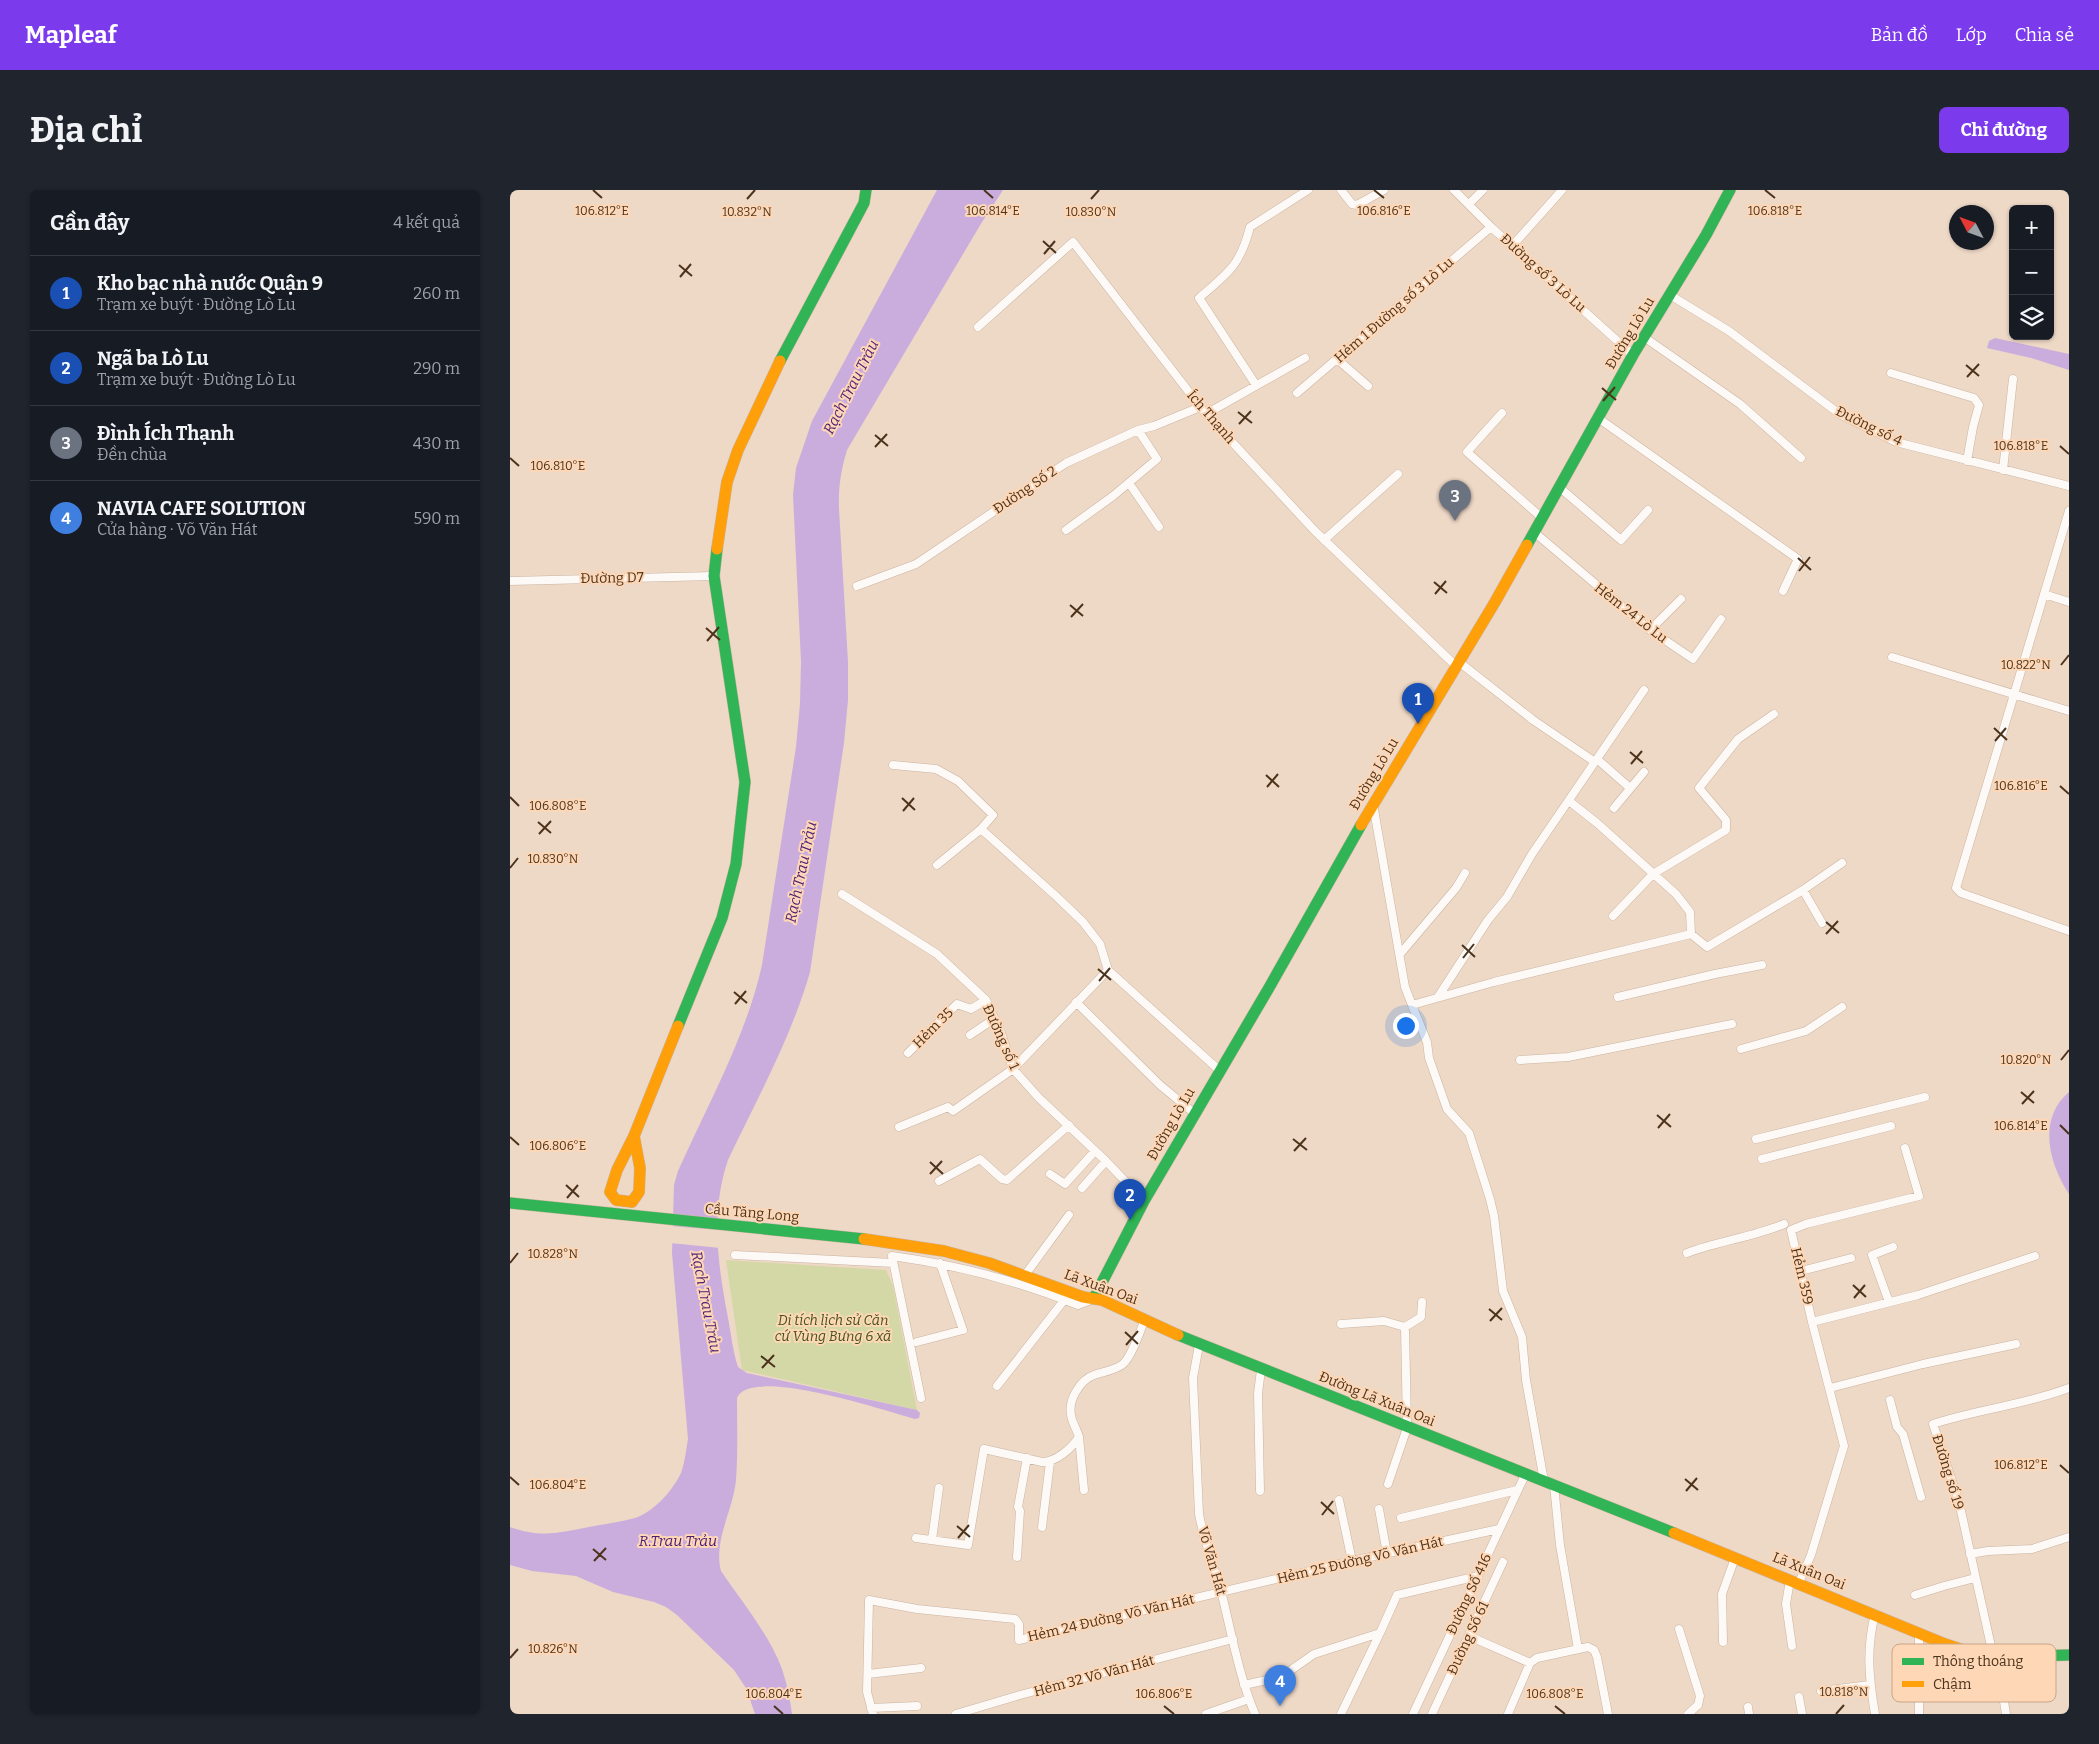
<!DOCTYPE html>
<html lang="vi">
<meta charset="utf-8">
<style>
:root{--surface:#171b24;--page:#20242c;--text:#f1f3f6;--muted:#9ea1a6;--line:#363941;--accent:#7c3aed}
body{margin:0;font-family:Bitter,serif;background:var(--page);color:var(--text)}
.controls{position:absolute;right:15px;top:15px;display:grid;overflow:hidden;border-radius:8px;box-shadow:0 1px 4px #0004}
.controls button{width:45px;height:45px;display:grid;place-items:center;padding:0;border:0;border-bottom:1px solid var(--line);background:var(--surface);color:var(--text);font:25px sans-serif}
.compass{position:absolute;left:1439px;top:15px;width:45px;height:45px;border-radius:50%;background:var(--surface);box-shadow:0 1px 4px #0004;rotate:311deg}
.you{position:absolute;left:895px;top:835px;width:18px;height:18px;margin:-12px;border:4px solid #fff;border-radius:50%;background:#1a73e8;box-shadow:0 0 0 8px #1a73e833}
.badge{display:grid;place-items:center;width:32px;height:32px;border-radius:50%;background:var(--accent);color:#fff;font-size:16px;font-weight:700}
.pin{position:absolute;translate:-50% -41px;filter:drop-shadow(0 1px 2px #0008)}
.pin::after{content:'';position:absolute;top:26px;width:18px;height:15px;background:inherit;clip-path:polygon(0 0,100% 0,50% 100%)}
.list{margin:0;padding:0;list-style:none}
h2{display:flex;justify-content:space-between;align-items:center;height:65px;margin:0;padding:0 20px;font-size:21px}
h2 small{font-size:16px;font-weight:400;color:var(--muted)}
.list li{display:grid;grid-template-columns:32px 1fr auto;gap:15px;align-items:center;box-sizing:border-box;height:75px;padding:0 20px;border-top:1px solid var(--line)}
.list b{display:block;font-size:19px;white-space:nowrap}
.list p{margin:0;font-size:16px;white-space:nowrap;color:var(--muted)}
.list em{font-size:16px;font-style:normal;color:var(--muted)}
.icon{flex:none;width:28px;height:28px;fill:none;stroke:currentColor;stroke-width:2;stroke-linecap:round;stroke-linejoin:round}
.map{position:relative;flex:none;width:1559px;height:1524px;overflow:hidden;border-radius:8px}
header{display:flex;align-items:center;gap:30px;box-sizing:border-box;height:70px;padding:0 25px;background:var(--accent);color:#fff}
header strong{font-size:24px}
nav{display:flex;gap:28px;margin-inline-start:auto;font-size:18px}
.intro{display:flex;align-items:center;justify-content:space-between;box-sizing:border-box;height:120px;padding:0 30px}
h1{margin:0;font-size:35px}
.button{padding:12px 22px;border-radius:8px;background:var(--accent);color:#fff;font-size:18px;font-weight:700}
main{display:flex;gap:30px;padding:0 30px}
aside{flex:1;background:var(--surface);border-radius:8px;box-shadow:0 1px 4px #0004}
.map>svg:first-child{display:block}
.green{fill:#d4d8a6}
.water{fill:#caaddd}
.pier{fill:#eed8c6}
.lines{fill:none;stroke-linecap:round;stroke-linejoin:round}
.street-casing{stroke:#cab4a0;stroke-width:9}
.fast-casing{stroke:#cab4a0;stroke-width:12}
.slow-casing{stroke:#cab4a0;stroke-width:12}
.street{stroke:#fcf9f6;stroke-width:8}
.fast{stroke:#30b455;stroke-width:11}
.slow{stroke:#ff9f0a;stroke-width:11}
.ticks{fill:none;stroke:#4c331b;stroke-width:2}
.labels{text-anchor:middle;dominant-baseline:central;stroke-width:4;stroke-linejoin:round;paint-order:stroke}
.street-label{font-size:14px;fill:#4c331b;stroke:#fed7b6}
.park-label{font-size:14px;font-style:italic;fill:#45551a;stroke:#fed7b6}
.water-label{font-size:15px;font-style:italic;fill:#4a1c74;stroke:#fed7b6}
.key{fill:#fed7b6;stroke:#c9a688;stroke-width:1}
.key-label{font-size:14px;fill:#4c331b}
.ticks-label{font-size:12px;text-anchor:middle;fill:#4c331b;stroke:#fed7b6;stroke-width:4;stroke-linejoin:round;paint-order:stroke}
</style>
<header>
<strong>Mapleaf</strong>
<nav><a>Bản đồ</a><a>Lớp</a><a>Chia sẻ</a></nav>
</header>
<div class="intro"><h1>Địa chỉ</h1><a class="button">Chỉ đường</a></div>
<main>
<aside>
<h2>Gần đây<small>4 kết quả</small></h2>
<ul class="list">
<li><span class="badge" style="background:#1a4fb4">1</span><div><b>Kho bạc nhà nước Quận 9</b><p>Trạm xe buýt · Đường Lò Lu</p></div><em>260 m</em></li>
<li><span class="badge" style="background:#1a4fb4">2</span><div><b>Ngã ba Lò Lu</b><p>Trạm xe buýt · Đường Lò Lu</p></div><em>290 m</em></li>
<li><span class="badge" style="background:#6b7280">3</span><div><b>Đình Ích Thạnh</b><p>Đền chùa</p></div><em>430 m</em></li>
<li><span class="badge" style="background:#3f7fe0">4</span><div><b>NAVIA CAFE SOLUTION</b><p>Cửa hàng · Võ Văn Hát</p></div><em>590 m</em></li>
</ul>
</aside>
<div class="map">
<svg width="1559" height="1524" viewBox="0 0 1559 1524">
<rect width="100%" height="100%" fill="#eed8c6"/>
<path class="green" d="M216,1070L376,1080L383,1096L407,1220L232,1180Z"/>
<path class="water" d="M427,0H493L472,32L337,260C331,280 328,298 329,319L338,472V510L334,553L300,782C281,848 247,909 218,970C200,1023 208,1075 218,1128C221,1144 223,1162 228,1177L237,1183L407,1220L410,1223L409,1228L405,1229C378,1222 240,1175 227,1208C227,1235 228,1263 226,1290C223,1321 203,1351 211,1381C232,1412 259,1444 272,1479C277,1494 280,1509 282,1524H245L236,1498L224,1480L167,1425L156,1417L144,1412L103,1402L66,1386L22,1381L0,1375V1337C31,1348 48,1343 79,1337C94,1334 110,1332 125,1328C144,1322 163,1300 171,1283C175,1272 176,1260 178,1249L162,1063L164,995L168,981C198,914 236,847 252,775L286,557L290,514L291,471L283,305L286,278L302,231Z
M1485,148L1559,164V180L1521,168L1477,158L1479,151Z
M1559,902V1004C1539,974 1527,929 1559,902Z"/>
<path class="pier" d="M160,1036L210,1040V1058L160,1053Z"/>
<g class="lines">
<defs>
<path id="street" d="M831,0L842,14L847,15L874,0
M944,0L981,37L1123,165
M959,14L973,0
M1003,55L1052,0
M1160,105L1219,141L1331,225L1386,252L1559,296
M468,137L563,52L696,224L804,340L946,476
M1134,147L1230,214L1291,268
M827,169L858,196
M1381,183L1464,208L1469,215L1463,237L1457,271
M746,195L689,108C718,83 730,76 740,37L798,0
M787,203L981,37
M992,223L957,262L1032,328
M696,224L795,168
M1088,228L1288,369L1273,401
M1493,280L1503,189
M619,293L649,337
M1049,297L1111,350L1138,320
M1559,321L1446,698L1451,703L1559,741
M556,340L603,306L647,269L628,240
M1024,342L1140,440L1183,469L1211,429
M814,350L888,284
M0,391L204,386
M347,396L406,374L556,273L628,240L644,236L690,217
M1534,404L1559,412
M1140,440L1171,409
M1382,467L1559,521
M949,472L1023,530L1085,572
M1087,569L1120,598
M383,575L426,579L448,591L483,625L471,639L547,707L573,732L590,754L598,780L709,880
M1059,611L1087,633L1166,704L1180,722L1181,744
M863,614L895,797L902,815L984,792L1181,744L1197,757L1293,700L1332,673
M1104,618L1134,582
M427,675L471,639
M1293,700L1312,733
M332,704L427,764L476,810L491,843L503,879L529,908L596,971L634,1011
M1103,726L1143,684L1216,640V630L1189,598L1228,549L1264,524
M890,764L946,698L955,683
M928,807L978,730L997,707L1022,664L1134,500
M1108,807L1205,784L1252,775
M566,812L650,895L684,923
M902,815L917,852L919,868L937,919L959,943L980,1009L984,1026L993,1101L1012,1147L1016,1190L1034,1291
M460,845L484,829
M1231,859L1296,841L1332,817
M398,863L447,814L461,819L476,810
M1010,870L1058,867L1222,834
M389,937L438,917L443,921L503,879L598,780
M1246,949L1415,907
M1252,969L1381,936
M540,984L555,994L585,961
M429,991L470,969L492,989L497,990L559,935
M572,998L596,971
M1177,1063C1209,1051 1243,1047 1274,1034
M225,1065L383,1073
M1291,1081L1341,1068
M515,1085L559,1025
M1379,1112L1362,1065L1383,1057
M1302,1132L1408,1105L1525,1066
M831,1134L874,1131L895,1137L897,1238L878,1294
M895,1137L911,1127L912,1112
M407,1152L453,1140L430,1073
M689,1155L683,1188L689,1324C694,1352 705,1378 712,1405C722,1445 729,1486 745,1524
M487,1196L555,1109
M1320,1198L1413,1174L1506,1154
M411,1208L382,1066C448,1075 506,1090 568,1115L583,1109
M1380,1210L1387,1237L1393,1244L1411,1307
M569,1247L574,1300
M1044,1295L1050,1355L1068,1459
M750,1301L748,1203L751,1180
M829,1310L842,1371
M869,1319L877,1364
M891,1328L1007,1300
M532,1337L540,1272
M406,1348L458,1355L474,1259L532,1272C546,1272 561,1259 569,1247C567,1239 562,1233 561,1225C558,1210 570,1190 584,1185C593,1182 606,1180 613,1174C622,1166 630,1141 635,1129
M422,1350L429,1298
M1460,1364L1478,1361L1522,1359L1559,1347
M507,1367L510,1321L508,1317L517,1268
M1280,1390L1276,1414L1282,1456
M1288,1395L1301,1365L1334,1256L1302,1132L1281,1040L1296,1034L1409,1006L1395,958
M1405,1405L1434,1396L1465,1388
M1169,1439L1190,1506L1188,1515L1178,1524
M959,1446L1020,1473
M1213,1452L1212,1404L1225,1368
M358,1484L411,1478
M734,1495L771,1487L804,1464L870,1443L887,1405L968,1386
M1311,1501L1360,1495
M1289,1507L1292,1524
M1238,1517L1239,1524
M361,1518L407,1516
M363,1524L357,1502L359,1410L407,1419L505,1429L509,1434V1450L842,1371L989,1339
M446,1524L510,1505L723,1449
M696,1524L739,1509
M831,1524L870,1443
M903,1524L1015,1285
M922,1524L993,1372
M998,1524L1020,1473L1027,1468L1078,1457L1084,1460L1087,1467L1098,1524
M1365,1524C1359,1489 1356,1459 1365,1424
M1409,1524V1443
M1496,1524L1487,1467L1481,1456L1449,1312L1423,1234C1468,1219 1515,1215 1559,1198"/>
<path id="fast" d="M270,171L354,13L356,0
M1017,355L1123,165L1196,45L1220,0
M168,836L212,728L226,674L235,592L204,386L207,359
M0,1013L354,1049
M584,1108L634,1011L760,796L851,635
M668,1145L1164,1343
M1459,1462L1487,1467L1559,1465"/>
<path id="slow" d="M207,359L217,292L228,260L270,171
M851,635L985,412L1017,355
M124,946L130,978L129,1002L122,1012L106,1010L100,1002L107,980L124,946L168,836
M354,1049L434,1061L479,1073L573,1107L592,1110L668,1145
M1164,1343L1435,1454L1459,1462"/>
</defs>
<use href="#street" class="street-casing"/>
<use href="#fast" class="fast-casing"/>
<use href="#slow" class="slow-casing"/>
<use href="#street" class="street"/>
<use href="#fast" class="fast"/>
<use href="#slow" class="slow"/>
</g>
<path class="ticks" d="M83,0L92,8M474,0L483,8M864,0L874,8M1255,0L1265,8M237,9L245,0M581,9L589,0M533,51L546,63M534,64L545,51M169,75L182,86M170,87L181,74M1456,175L1469,186M1457,187L1469,174M1092,198L1106,210M1093,211L1105,197M728,222L742,233M729,234L741,221M365,245L378,256M1550,256L1559,264M365,257L377,244M0,268L9,276M1288,368L1301,380M1289,381L1300,367M924,392L937,403M925,404L936,391M560,415L573,426M561,427L573,414M196,438L210,450M197,451L209,437M1551,475L1559,465M1484,538L1497,550M1485,551L1496,538M1120,562L1133,573M1121,574L1132,561M756,585L769,597M1550,596L1559,604M757,597L768,584M0,607L9,616M392,608L405,620M393,621L404,608M28,632L41,643M29,644L41,631M0,678L8,668M1316,732L1329,743M1316,744L1328,731M952,755L965,767M953,768L964,754M588,779L601,790M589,791L600,778M224,802L237,813M225,814L236,801M1551,870L1559,860M1511,902L1524,913M1512,914L1524,901M1147,925L1161,937M1550,935L1559,944M1148,938L1160,924M0,947L9,955M783,949L797,960M784,961L796,948M420,972L433,984M420,984L432,971M56,995L69,1007M57,1008L68,995M0,1073L8,1063M1343,1095L1356,1107M1344,1108L1355,1095M979,1119L992,1130M980,1131L992,1118M615,1142L628,1154M616,1155L628,1141M251,1166L265,1177M252,1178L264,1165M1550,1275L1559,1283M0,1287L9,1295M1175,1289L1188,1300M1176,1301L1187,1288M811,1312L824,1324M812,1325L823,1311M447,1336L460,1347M448,1348L459,1335M83,1359L96,1370M84,1371L96,1358M0,1468L8,1459M264,1516L273,1524M654,1516L664,1524M1045,1516L1055,1524M1326,1524L1334,1515"/>
<g class="labels">
<g class="street-label">
<text transform="translate(1033 83) rotate(42)">Đường số 3 Lò Lu</text>
<text transform="translate(884 120) rotate(-41)">Hẻm 1 Đường số 3 Lò Lu</text>
<text transform="translate(1120 143) rotate(-59)">Đường Lò Lu</text>
<text transform="translate(701 227) rotate(49)">Ích Thạnh</text>
<text transform="translate(1359 236) rotate(26)">Đường số 4</text>
<text transform="translate(515 300) rotate(-34)">Đường Số 2</text>
<text transform="translate(102 388) rotate(-1)">Đường D7</text>
<text transform="translate(1121 423) rotate(38)">Hẻm 24 Lò Lu</text>
<text transform="translate(864 584) rotate(-59)">Đường Lò Lu</text>
<text transform="translate(423 838) rotate(-45)">Hẻm 35</text>
<text transform="translate(491 847) rotate(66)">Đường số 1</text>
<text transform="translate(661 934) rotate(-60)">Đường Lò Lu</text>
<text transform="translate(242 1023) rotate(5)">Cầu Tăng Long</text>
<text transform="translate(1292 1086) rotate(77)">Hẻm 359</text>
<text transform="translate(591 1097) rotate(20)">Lã Xuân Oai</text>
<text transform="translate(867 1209) rotate(22)">Đường Lã Xuân Oai</text>
<text transform="translate(1438 1282) rotate(73)">Đường số 19</text>
<text transform="translate(850 1370) rotate(-13)">Hẻm 25 Đường Võ Văn Hát</text>
<text transform="translate(702 1371) rotate(74)">Võ Văn Hát</text>
<text transform="translate(1299 1381) rotate(22)">Lã Xuân Oai</text>
<text transform="translate(959 1404) rotate(-65)">Đường Số 416</text>
<text transform="translate(601 1428) rotate(-13)">Hẻm 24 Đường Võ Văn Hát</text>
<text transform="translate(958 1448) rotate(-65)">Đường Số 61</text>
<text transform="translate(584 1486) rotate(-15)">Hẻm 32 Võ Văn Hát</text>
</g>
<g class="park-label">
<text x="323" y="1130">Di tích lịch sử Căn<tspan x="323" dy="16">cứ Vùng Bưng 6 xã</tspan></text>
</g>
<g class="water-label">
<text transform="translate(341 197) rotate(-63)">Rạch Trau Trảu</text>
<text transform="translate(291 682) rotate(-78)">Rạch Trau Trảu</text>
<text transform="translate(196 1112) rotate(79)">Rạch Trau Trảu</text>
<text x="168" y="1351">R.Trau Trảu</text>
</g>
</g>
<rect x="1382" y="1454" width="164" height="58" rx="8" class="key"/>
<rect x="1392" y="1468" width="22" height="7" fill="#30b455"/>
<rect x="1392" y="1491" width="22" height="6" fill="#ff9f0a"/>
<g class="key-label">
<text x="1423" y="1476">Thông thoáng</text>
<text x="1423" y="1499">Chậm</text>
</g>
<g class="ticks-label">
<text x="92" y="25">106.812°E</text>
<text x="483" y="25">106.814°E</text>
<text x="874" y="25">106.816°E</text>
<text x="1265" y="25">106.818°E</text>
<text x="237" y="26">10.832°N</text>
<text x="581" y="26">10.830°N</text>
<text x="1511" y="260">106.818°E</text>
<text x="48" y="280">106.810°E</text>
<text x="1516" y="479">10.822°N</text>
<text x="1511" y="600">106.816°E</text>
<text x="48" y="620">106.808°E</text>
<text x="43" y="673">10.830°N</text>
<text x="1516" y="874">10.820°N</text>
<text x="1511" y="940">106.814°E</text>
<text x="48" y="960">106.806°E</text>
<text x="43" y="1068">10.828°N</text>
<text x="1511" y="1279">106.812°E</text>
<text x="48" y="1299">106.804°E</text>
<text x="43" y="1463">10.826°N</text>
<text x="1334" y="1506">10.818°N</text>
<text x="264" y="1508">106.804°E</text>
<text x="654" y="1508">106.806°E</text>
<text x="1045" y="1508">106.808°E</text>
</g>
</svg>
<div class="controls">
<button>+</button>
<button>−</button>
<button><svg class="icon" aria-label="layers" viewBox="0 0 24 24"><path d="M12 4l9 5-9 5-9-5zM3 14l9 5 9-5"/></svg></button>
</div>
<svg class="compass" viewBox="-18 -18 36 36"><path d="M0-13l5 13h-10z" fill="#e53935"/><path d="M0 13l5-13h-10z" fill="#9ea1a6"/></svg>
<div class="you"></div>
<div class="pin badge" style="left:908px;top:534px;background:#1a4fb4">1</div>
<div class="pin badge" style="left:620px;top:1030px;background:#1a4fb4">2</div>
<div class="pin badge" style="left:945px;top:331px;background:#6b7280">3</div>
<div class="pin badge" style="left:770px;top:1516px;background:#3f7fe0">4</div>
</div>
</main>
